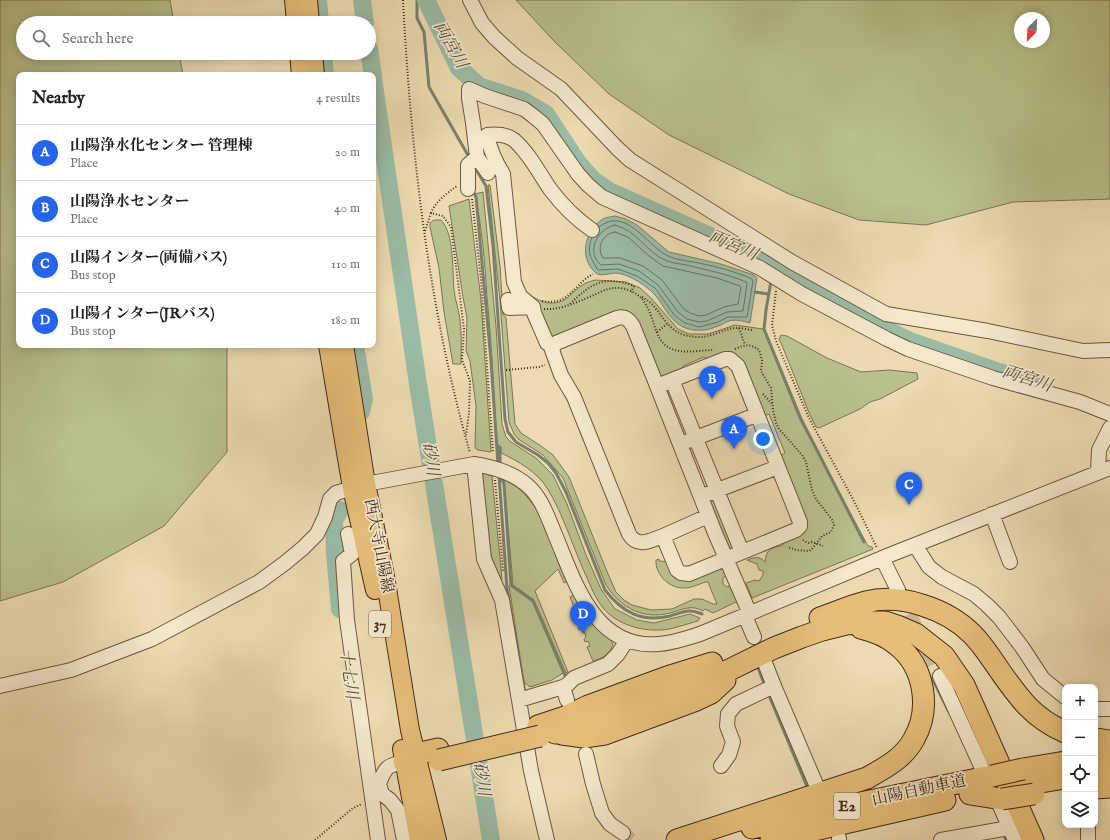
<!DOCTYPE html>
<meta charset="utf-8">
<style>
:root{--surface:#fff;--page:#f6f6f6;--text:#202124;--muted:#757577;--line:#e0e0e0;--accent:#2563eb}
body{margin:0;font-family:"IM FELL English","Noto Serif JP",serif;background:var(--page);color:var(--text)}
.controls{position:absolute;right:12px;bottom:12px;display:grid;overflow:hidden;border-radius:8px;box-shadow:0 2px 10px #0003}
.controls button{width:36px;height:36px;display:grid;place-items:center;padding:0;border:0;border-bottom:1px solid var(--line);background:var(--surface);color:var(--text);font:20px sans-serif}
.compass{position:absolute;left:1014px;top:12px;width:36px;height:36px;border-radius:50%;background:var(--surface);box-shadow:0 2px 10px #0003;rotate:204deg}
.you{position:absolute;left:763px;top:439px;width:14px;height:14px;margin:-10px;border:3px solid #fff;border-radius:50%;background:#1a73e8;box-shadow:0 0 0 6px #1a73e833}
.badge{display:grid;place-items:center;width:26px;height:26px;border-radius:50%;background:var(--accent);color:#fff;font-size:13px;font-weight:700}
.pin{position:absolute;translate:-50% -33px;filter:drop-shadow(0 1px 2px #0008)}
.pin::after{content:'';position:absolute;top:21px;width:14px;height:12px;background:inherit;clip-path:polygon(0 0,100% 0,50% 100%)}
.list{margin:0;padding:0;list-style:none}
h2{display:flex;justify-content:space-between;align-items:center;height:52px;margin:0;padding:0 16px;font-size:17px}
h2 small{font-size:13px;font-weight:400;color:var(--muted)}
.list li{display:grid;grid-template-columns:26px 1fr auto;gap:12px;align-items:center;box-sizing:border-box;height:56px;padding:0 16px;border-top:1px solid var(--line)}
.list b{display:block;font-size:15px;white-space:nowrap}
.list p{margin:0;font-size:13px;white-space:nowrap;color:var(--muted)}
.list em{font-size:13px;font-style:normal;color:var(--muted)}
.icon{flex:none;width:22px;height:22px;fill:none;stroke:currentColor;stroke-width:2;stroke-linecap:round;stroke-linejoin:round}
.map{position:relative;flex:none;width:1110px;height:840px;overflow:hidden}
.search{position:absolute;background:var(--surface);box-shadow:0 2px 10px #0003;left:16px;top:16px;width:360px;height:44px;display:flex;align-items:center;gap:10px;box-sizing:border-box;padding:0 14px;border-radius:22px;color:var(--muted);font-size:15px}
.panel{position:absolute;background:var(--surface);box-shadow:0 2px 10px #0003;left:16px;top:72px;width:360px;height:276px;border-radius:8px}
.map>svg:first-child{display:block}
.green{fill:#b8c08b;stroke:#7e7454;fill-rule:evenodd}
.water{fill:#9abca6;stroke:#78816f}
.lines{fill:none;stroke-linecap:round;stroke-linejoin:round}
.shore{stroke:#6f7261;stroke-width:1}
.stream{stroke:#78816f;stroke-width:3}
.river{stroke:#9abca6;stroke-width:18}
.minor-tunnel{stroke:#cab792;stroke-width:14;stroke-dasharray:14 7;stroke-linecap:butt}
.minor-casing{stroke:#6e5641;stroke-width:16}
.major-casing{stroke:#44291c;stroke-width:20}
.highway-casing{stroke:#44291c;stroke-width:23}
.path{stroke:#44291c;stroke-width:2;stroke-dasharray:1 2;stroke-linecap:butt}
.minor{stroke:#f3e8cc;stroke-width:14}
.major{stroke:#e6be78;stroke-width:18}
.highway{stroke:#e6be78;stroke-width:21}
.highway-bridge-casing{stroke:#44291c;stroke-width:23;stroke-linecap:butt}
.highway-bridge{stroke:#e6be78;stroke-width:21}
.labels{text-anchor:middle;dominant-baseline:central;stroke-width:3.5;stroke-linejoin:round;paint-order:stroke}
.shield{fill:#f3e8cc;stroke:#786251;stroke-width:1}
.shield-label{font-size:15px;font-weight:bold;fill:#44291c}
.street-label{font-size:16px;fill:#44291c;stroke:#f3e8cc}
.water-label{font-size:17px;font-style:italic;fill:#5a4e3e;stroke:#f3e8cc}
</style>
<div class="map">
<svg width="1110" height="840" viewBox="0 0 1110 840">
<rect width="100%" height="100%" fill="#ecdbb0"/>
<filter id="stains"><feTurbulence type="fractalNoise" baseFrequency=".005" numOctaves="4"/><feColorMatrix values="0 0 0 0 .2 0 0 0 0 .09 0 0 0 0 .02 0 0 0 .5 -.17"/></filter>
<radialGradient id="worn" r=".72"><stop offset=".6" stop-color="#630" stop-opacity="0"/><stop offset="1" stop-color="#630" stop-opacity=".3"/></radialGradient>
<path class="green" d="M0,0H170L174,23H23V53H179L183,75H19V345H227V452L164,526L63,582L0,601Z
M516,0H1110V199L1013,202L926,225L859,220L789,194L669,135L609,94L554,41ZM1020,18H1044V42H1020Z
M488,185H490L500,266L503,314L506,318L515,424L521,433L541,446L553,455L569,477L608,574L616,592L624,600L632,605L651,610L672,609L694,599H702L713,604H717L708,582H706C699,584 691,588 685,588C670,589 655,575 656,560L659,559V561L670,562L672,569L721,566L728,576H725L723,578V584L727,587L731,586L738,601L713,613L705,609L703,611C691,604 682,610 670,613C644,620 620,608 606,585L563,478L543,455L518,439L514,434L509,422L500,301Z
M483,192L496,326L502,424L506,437L511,442L536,458L553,475L567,504L586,555L601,589L615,609L637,620L654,623L690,614L700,618L698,621C686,624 672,630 660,630C640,631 617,624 604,609C597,601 592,590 588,580C574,551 564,515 547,488C537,472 518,461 501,453V447L497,444C494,395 492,346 487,297C485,263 482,228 475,194Z
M469,199L481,300L491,452L478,450L475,448L476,406L470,361L466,351L467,318L463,297L449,206Z
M434,220H441C455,235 452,270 454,290C455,300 459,310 460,320C462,335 461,350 461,364H453L444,312L439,268L430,227V223Z
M595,280L626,282L640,288L651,298L678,329L689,334H708L735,325L763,329L800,420L868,546L872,547L873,549L752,598L746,583L755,580L759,581L763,575V571L759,570L757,564L747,560C754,557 760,556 765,562C766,550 771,547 782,546L784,544L782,541L801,534L778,457L785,453L769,414L762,417L740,362L710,360L704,357L683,366L680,373L662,378L659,377L633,318L551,338L523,297L522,287C532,299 549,308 564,300C571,296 576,288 584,284C587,282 592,281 595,280Z
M781,335L787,336L827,358L861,372L889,370L917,373L918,379L880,399L870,402L860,409L819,428L816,427L810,415L781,343L779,339Z
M483,473L492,476L502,579L500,584L498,582L491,555L482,480Z
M504,480C539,493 555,549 568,581L564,583L558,569L535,591L568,672L566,673L534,600L513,585Z
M712,496L735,547L730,553L708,500Z
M511,585L534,603L563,673L552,680L530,687L524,682L509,586Z
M574,595C580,607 586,617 595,627C601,633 609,636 613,644C611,653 602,659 593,661L587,647L590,646L588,641L585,642L584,639L586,637L583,629L579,630L578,627L581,625L570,597Z"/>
<path class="water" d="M615,216L626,219L637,225L669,252L721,264L754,275L757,278L750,323C743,321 736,319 729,321C725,322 722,325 718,326C707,331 694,332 683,327C667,319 663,301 651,291C642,283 628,274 616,273C610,273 600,277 596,273C578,258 585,230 603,219C606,217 611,217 615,216Z"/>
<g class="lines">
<path class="shore" d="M615,225C638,231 646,252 665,260C672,263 680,264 686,265C707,270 727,274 746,282L747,284L743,311L727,312L707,321L699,322L687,319L678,312L658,285L639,271L619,264L601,265C599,263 596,260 595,257C590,243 601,228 615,225Z
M615,232L628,237L649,256L663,266L717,278L740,286L741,288L738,304L724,307L706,315L699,316L690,313L683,308L662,280L643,266L620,258H603C596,248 603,233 615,232Z
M592,238C586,251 591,259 598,270L618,269L637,276L655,288L675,316L685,323L699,327L718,322L728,317H747L753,281L752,279C734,271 717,267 699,263C689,261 675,260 666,255C645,243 625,206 599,227"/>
<path class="stream" d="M417,0V18L424,32L429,87L469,157
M474,166L486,186L493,246L505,419L508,432L516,442L538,455L548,463L556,473L566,492L605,590C622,612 642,623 670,616C684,612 688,608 702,614
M473,191L476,197L491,361L498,465
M771,281L766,310L764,329L801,419L864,542
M755,292L768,294
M497,446L500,448V465
M499,475L507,589L525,693
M500,475L504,484L511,585L533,601L567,680
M757,665L765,686
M932,678L949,712
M768,693L808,789
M1005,838L1006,840"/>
<path class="river" d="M318,0L320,23
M362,0L365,23
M426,0L459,68L479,86L522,100L546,114L578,163L593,180L609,191L764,260L863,318L910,341L996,371L1039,384
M369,49L373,75
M323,53L325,75
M373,78L418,384L491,840
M355,345L364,399L361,412
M340,609L335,553L334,520L340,510"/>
<path class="minor-tunnel" d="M900,595L940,676
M623,833L631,840"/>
<defs>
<path id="minor" d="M470,0L482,23L494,37L517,58L561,89L617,148L630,160L792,262L886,314L988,331L1083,351L1110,350
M477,157L473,123L469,98V89L485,96L524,109L532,115L543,124L578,174L588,185L602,197L760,268L802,294L887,339L908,349L993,378L1080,402L1110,414
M468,189V165L477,157L488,173
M508,300L509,308L533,307
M553,347L547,343L534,313L533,307L520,296L514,282L503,174C495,161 490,150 487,135C496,134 506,134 514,140C529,153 539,173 550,189C562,205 576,219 592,230
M672,380L742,552
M657,386L633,326C629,319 624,316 617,318L556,343L553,347L552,350L561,375L574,397L629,534C638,549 651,540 663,536
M688,441L756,415
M474,464L484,559L502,600L531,771L547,840
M1098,472L1099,450L1110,428
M707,494L778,467
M992,514L1010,562
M708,516L663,536L677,570L681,573L689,574L796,530L800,526V522L738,366L730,359H725L657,386L715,533L750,614
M348,534L352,554L343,561L347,620L378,840
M915,545L929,567L942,577L974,594L987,605L999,617L1022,647L1043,679L1065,697
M882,558L898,590
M745,616L754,637
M765,663L774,686L818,789
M940,676L981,766
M0,686L71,670L152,639L259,582L285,563L303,548L317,534L325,517L330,499L336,493L366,484L474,464C493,467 512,472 527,485C541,497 547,515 554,532C574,579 593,650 659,644C673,643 687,638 700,634L892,554L1110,468
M563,687L567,700
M519,700L563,687L568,684L574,678L608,664L618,654L627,640
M1095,709H1110
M586,754L593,784L602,813L610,824L623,833
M721,766L729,755L733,742L727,726L728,714L736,704L774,686
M1000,806L1015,840
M1088,825V840
M839,838V840
M404,840L398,810L390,800L382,794L379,784C385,767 388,765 404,762
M941,840L1009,828"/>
<path id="major" d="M294,0L296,23
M308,0L310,23
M299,53L301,75
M313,53L315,75
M328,345L352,488L375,590
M344,345L366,484L385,576L410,730L437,840
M402,749L419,840"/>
<path id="highway" d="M820,618C835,613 850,606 866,602C901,593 947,609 972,634C983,645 991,658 1000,671C1019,698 1033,718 1065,732
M538,726L565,717L588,706L667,677L712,663
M555,733L717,676L774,648L802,637L822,630L846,624L867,622H885L900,627L916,634L944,656L964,685L1033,840
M562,734L584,737L605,734L694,701L711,693L725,680
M1095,739L1110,741
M1095,757L1110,755
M404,762L416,754L438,749
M1023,769L1065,762
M1095,773L1110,770
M1029,784L1065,778
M1095,788L1110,787
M970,794L1002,799
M752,828L860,803L992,776
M677,840L867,778C885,768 904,758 914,739C931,709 925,667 897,645C887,636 873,631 861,628
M771,840L945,800"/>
</defs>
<use href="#minor" class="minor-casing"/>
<use href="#major" class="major-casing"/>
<use href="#highway" class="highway-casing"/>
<path class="path" d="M403,0C411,152 428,306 470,453
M472,199L481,279L493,453
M431,213C435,202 447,193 457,186
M425,231L431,213L443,216L451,227L464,329L462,360L470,381L469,413L466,435
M776,291L772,325L776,341L809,418L855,503L877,548
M642,297C665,309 662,335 697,337C713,338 725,327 739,328L745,345
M542,301C569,306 573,285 593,274
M570,304C592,283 603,275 634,286L631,292
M544,309C562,310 577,302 594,295C602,291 610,287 620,288C661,294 646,340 672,349C685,354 701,350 714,350
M739,328L752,330
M657,332L667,324
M735,349C744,345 750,343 759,350L762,360L761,371L771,388L773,410L776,423L779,429L802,455L806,462L812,490L816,499L833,521L834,525L831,532L822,536L812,549L809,551L796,550L788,547
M506,370L539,367L545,365
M763,394L772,404
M495,480L503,571
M803,540L808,543L812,542L823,546
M315,840L353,808L362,804"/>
<use href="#minor" class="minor"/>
<use href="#major" class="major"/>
<use href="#highway" class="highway"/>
<defs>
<path id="highway-bridge" d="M439,760L540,736
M992,776L1023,769
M1002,799L1034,794"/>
</defs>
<use href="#highway-bridge" class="highway-bridge-casing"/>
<use href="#highway-bridge" class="highway-bridge"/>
</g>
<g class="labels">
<g class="shield">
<rect x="369" y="611" width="22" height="26" rx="3"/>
<rect x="834" y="793" width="26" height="26" rx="3"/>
</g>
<g class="shield-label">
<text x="380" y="624">37</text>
<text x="847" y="806">E2</text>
</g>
<g class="street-label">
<text transform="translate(378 546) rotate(79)">西大寺山陽線</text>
<text transform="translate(919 791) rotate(-12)">山陽自動車道</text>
</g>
<g class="water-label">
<text transform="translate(450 45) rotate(61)">両宮川</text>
<text transform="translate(733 246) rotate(24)">両宮川</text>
<text transform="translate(1027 379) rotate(18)">両宮川</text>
<text transform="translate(430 459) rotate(81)">砂川</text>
<text transform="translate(348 674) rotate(82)">十七川</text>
<text transform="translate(481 779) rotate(81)">砂川</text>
</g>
</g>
<rect width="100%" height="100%" filter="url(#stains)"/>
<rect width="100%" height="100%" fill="url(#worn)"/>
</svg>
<div class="controls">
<button>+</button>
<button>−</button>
<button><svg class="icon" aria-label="locate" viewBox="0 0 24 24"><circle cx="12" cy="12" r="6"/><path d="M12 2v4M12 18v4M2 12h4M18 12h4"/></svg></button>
<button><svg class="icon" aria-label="layers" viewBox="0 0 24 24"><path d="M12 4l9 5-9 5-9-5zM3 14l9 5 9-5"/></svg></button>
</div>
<svg class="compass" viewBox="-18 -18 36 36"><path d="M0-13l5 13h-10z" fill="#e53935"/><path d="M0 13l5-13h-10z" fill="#757577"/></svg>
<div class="you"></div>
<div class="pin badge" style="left:734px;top:449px">A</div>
<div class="pin badge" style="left:712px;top:399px">B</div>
<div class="pin badge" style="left:909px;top:505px">C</div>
<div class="pin badge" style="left:583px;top:634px">D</div>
<div class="search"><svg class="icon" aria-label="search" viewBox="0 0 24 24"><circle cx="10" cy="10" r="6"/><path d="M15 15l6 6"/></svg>Search here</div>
<section class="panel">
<h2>Nearby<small>4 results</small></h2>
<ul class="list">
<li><span class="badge">A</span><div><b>山陽浄水化センター 管理棟</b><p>Place</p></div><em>20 m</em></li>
<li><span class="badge">B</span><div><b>山陽浄水センター</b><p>Place</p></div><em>40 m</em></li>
<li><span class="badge">C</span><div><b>山陽インター(両備バス)</b><p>Bus stop</p></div><em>110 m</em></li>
<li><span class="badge">D</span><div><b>山陽インター(JRバス)</b><p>Bus stop</p></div><em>180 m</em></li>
</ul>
</section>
</div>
